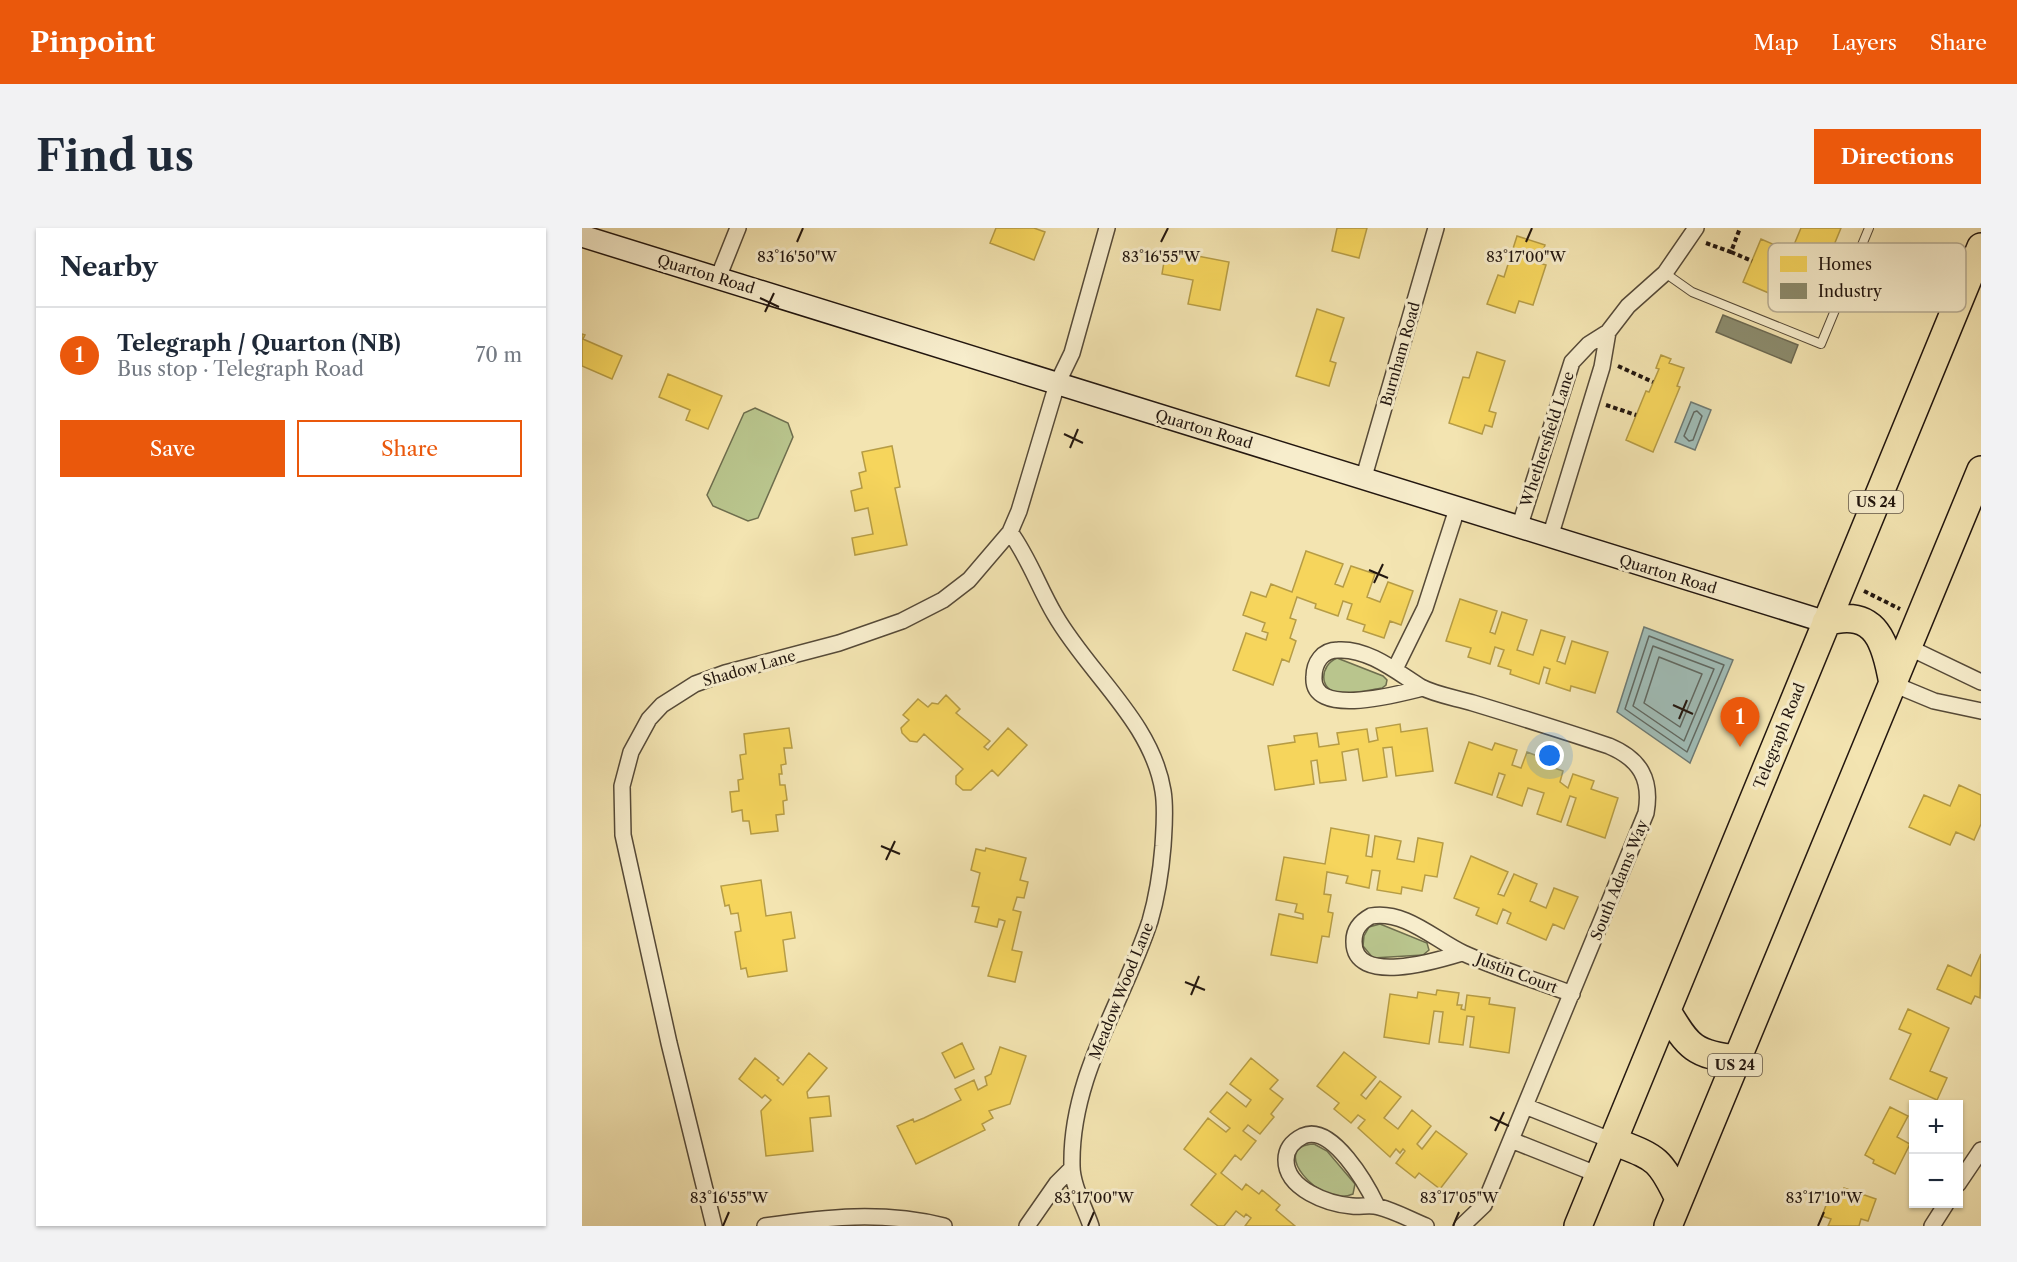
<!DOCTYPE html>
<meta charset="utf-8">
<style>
:root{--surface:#fff;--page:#f2f2f3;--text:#1f2937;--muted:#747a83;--line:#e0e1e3;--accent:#ea580c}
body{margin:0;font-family:"Libre Caslon Text",serif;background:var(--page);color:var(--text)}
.controls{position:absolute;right:18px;bottom:18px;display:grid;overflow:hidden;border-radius:0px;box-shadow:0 2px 4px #0004}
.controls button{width:54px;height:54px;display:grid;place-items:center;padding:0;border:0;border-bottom:2px solid var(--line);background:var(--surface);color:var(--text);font:30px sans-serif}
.you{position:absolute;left:968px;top:528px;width:21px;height:21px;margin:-15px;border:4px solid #fff;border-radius:50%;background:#1a73e8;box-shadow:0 0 0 9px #1a73e833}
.badge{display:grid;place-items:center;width:39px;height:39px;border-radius:50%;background:var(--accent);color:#fff;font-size:20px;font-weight:700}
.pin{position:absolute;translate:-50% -50px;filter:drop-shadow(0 2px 3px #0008)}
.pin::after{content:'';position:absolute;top:32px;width:21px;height:18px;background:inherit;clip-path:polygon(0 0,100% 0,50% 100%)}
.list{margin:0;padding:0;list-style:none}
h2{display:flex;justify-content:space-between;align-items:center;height:78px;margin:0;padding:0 24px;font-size:26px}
h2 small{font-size:20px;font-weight:400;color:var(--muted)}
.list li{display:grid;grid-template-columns:39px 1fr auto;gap:18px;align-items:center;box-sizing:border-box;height:96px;padding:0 24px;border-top:2px solid var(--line)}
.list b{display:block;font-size:22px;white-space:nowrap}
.list p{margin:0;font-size:20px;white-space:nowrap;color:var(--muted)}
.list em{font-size:20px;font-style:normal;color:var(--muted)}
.actions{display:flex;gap:12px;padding:18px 24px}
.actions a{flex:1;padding:14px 0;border:2px solid var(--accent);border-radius:0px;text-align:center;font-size:21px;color:var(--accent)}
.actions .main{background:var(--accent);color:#fff}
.map{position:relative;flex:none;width:1399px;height:998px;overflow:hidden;border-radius:0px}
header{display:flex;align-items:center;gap:36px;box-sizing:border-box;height:84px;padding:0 30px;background:var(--accent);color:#fff}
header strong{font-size:28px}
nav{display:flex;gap:33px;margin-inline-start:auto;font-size:21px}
.intro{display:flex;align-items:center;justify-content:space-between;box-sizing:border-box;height:144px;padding:0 36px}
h1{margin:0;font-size:42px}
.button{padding:15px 27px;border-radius:0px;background:var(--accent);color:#fff;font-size:21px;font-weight:700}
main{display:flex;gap:36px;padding:0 36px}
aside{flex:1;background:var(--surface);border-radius:0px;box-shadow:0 2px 4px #0004}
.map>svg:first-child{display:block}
.green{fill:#b9c58d;stroke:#6e6e4e;stroke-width:1.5}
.water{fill:#a0bcb6;stroke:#6e7a73;stroke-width:1.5}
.homes{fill:#f6d55c;stroke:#b69c45;stroke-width:1.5}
.industry{fill:#8c8c6e;stroke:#6c6952;stroke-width:1.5}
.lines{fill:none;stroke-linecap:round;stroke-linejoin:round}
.shore{stroke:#616962;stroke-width:1.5}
.lane-casing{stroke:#564a38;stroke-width:10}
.street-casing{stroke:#564a38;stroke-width:18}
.secondary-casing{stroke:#22160f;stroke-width:24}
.highway-casing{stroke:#22160f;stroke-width:30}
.path{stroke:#22160f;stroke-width:4;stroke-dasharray:4.5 3;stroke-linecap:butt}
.lane{stroke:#f7edcc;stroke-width:8}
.street{stroke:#f7edcc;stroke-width:15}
.secondary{stroke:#f7edcc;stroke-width:21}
.highway{stroke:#f3e4b1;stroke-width:27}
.ticks{fill:none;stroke:#22160f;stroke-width:2}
.labels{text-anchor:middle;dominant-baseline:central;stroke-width:6;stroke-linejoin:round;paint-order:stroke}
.shield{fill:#f7edcc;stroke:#625648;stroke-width:1.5}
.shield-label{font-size:14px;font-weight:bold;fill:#22160f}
.street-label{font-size:15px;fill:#22160f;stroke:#f7edcc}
.key{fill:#f7edcc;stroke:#b7ac93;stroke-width:1.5}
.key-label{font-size:16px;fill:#22160f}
.ticks-label{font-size:15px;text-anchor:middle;fill:#22160f;stroke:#f7edcc;stroke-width:6;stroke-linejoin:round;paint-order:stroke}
</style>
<header>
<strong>Pinpoint</strong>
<nav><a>Map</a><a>Layers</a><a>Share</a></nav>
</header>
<div class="intro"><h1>Find us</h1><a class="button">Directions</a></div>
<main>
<aside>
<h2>Nearby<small></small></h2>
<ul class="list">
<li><span class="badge">1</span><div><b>Telegraph / Quarton (NB)</b><p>Bus stop · Telegraph Road</p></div><em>70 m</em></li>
</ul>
<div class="actions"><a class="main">Save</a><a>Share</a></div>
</aside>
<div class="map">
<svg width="1399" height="998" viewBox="0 0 1399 998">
<rect width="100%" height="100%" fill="#f3e4b1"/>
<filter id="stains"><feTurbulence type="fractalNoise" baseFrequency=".00333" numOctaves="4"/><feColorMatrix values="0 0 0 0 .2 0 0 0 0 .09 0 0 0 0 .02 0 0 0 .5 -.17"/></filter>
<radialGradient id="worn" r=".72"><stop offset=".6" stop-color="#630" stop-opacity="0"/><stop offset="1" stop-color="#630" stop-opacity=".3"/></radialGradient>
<path class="green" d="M173,180L206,195L211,209L176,290L166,293L131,278L125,267L162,185Z
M755,430L801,448L805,452L804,457L800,460C787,462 770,466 757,465C736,462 738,437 755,430Z
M798,696L845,715L847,722L841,727L791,730L781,718L782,708L787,699Z
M732,916L745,923L773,956L771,966C738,981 685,918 732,916Z"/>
<path class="water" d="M1109,174L1129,182L1113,222L1093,214Z
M1062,399L1151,432L1108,535L1035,484Z"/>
<path class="homes" d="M414,0H452L463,4L452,32L408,15Z
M755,0H785L777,30L750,23Z
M1219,0H1259L1243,39L1214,26L1196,69L1161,54L1179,11L1209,24Z
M935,8L963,17L957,35L964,37L951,77L937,73L933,85L905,76L916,47L922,49Z
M584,22L647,34L638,82L606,76L611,52L580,46Z
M735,81L762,90L748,133L754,135L747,158L714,148Z
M0,106L3,107L1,111L40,128L30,151L0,138Z
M895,124L923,133L907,183L914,185L910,199L903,197L900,206L867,195L881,149L887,150Z
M1079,127L1089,131L1087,135L1102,140L1095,158L1098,159L1071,224L1044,212L1064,163L1067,164L1077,141L1074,140Z
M86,146L140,168L126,201L104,192L108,182L77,169Z
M310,218L318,259L313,260L325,317L273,327L270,310L291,306L286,280L273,283L269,263L280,260L277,245L284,243L280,224Z
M724,323L761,336L753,356L761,359L769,338L793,346L785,369L798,374L806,354L831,363L819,397L808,393L802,410L781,403L783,397L765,391L770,376L761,373L756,388L733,380L734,376L715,369L708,390L714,392L708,410L714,413L707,434L700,431L691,457L651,442L664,405L684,412L686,405L680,403L683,395L661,387L669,364L684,369L689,356L710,364Z
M878,371L915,383L908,404L913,406L920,384L945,392L935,422L951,427L959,402L983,409L975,433L983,436L990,413L1026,424L1013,465L989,458L988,463L964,455L968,441L962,439L957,456L928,446L929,442L916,438L922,422L913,419L908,436L886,429L889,420L864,413Z
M364,467L378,481L374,485L408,513L402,519L406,522L426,500L445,517L416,548L410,542L389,562H381L374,556V548L381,541L342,506L335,514L328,513L320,505L319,500L327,492L321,487L336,471L346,479L350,475L356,476Z
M818,496L819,504L845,500L851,543L814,548L810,519L801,520L805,549L781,553L776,521L760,524L764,552L738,555L735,532L729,533L732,556L693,562L686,518L713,514L712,508L735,505L737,519L757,516L755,505L785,501L787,514L796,512L794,500Z
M207,500L210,520H202L204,536L199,537L200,546H197L198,557H203L205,572L201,573L202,586L194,587L196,603L169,606L167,593H161L160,582L150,584L148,564L157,563L156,552L161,551L158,527L164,526L162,506Z
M887,514L910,522L913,515L935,522L930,537L939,540L945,524L966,532L964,537L981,543L978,554L986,560L991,546L1012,553L1009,561L1036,570L1023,610L985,597L994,570L988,568L979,594L955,586L962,565L946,560L940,578L915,569L923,547L917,545L910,567L873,555Z
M1377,557L1399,567V596L1392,612L1374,604L1368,617L1327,599L1342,567L1368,578Z
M749,600L787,607L784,628L790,629L793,608L819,613L815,631L832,634L836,610L861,615L855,649L843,647L840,663L820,659L819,666L795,662L798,643L790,642L787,660L764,655L766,648L745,644L742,666L749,667L746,684L751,685L747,709L740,708L735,735L689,727L697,686L721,691V686L713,684L715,676L694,672L702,629L743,636Z
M404,620L444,630L438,652L446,654L442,670L435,669L431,682L439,684L430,722L440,724L433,754L406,748L423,693L417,691L415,699L393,694L397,679L390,678L398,645L389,642L394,621L403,623Z
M889,628L926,644L916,666L922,668L932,646L955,656L948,673L964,680L972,660L996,669L982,701L971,696L964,712L925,695L929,685L921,681L915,696L894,687L897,680L872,670Z
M179,652L184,688L209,684L213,710L201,712L205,743L166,749L164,740L159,741L153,704L159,703L156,685L149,686L147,677L143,678L139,658Z
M1399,726L1398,770L1393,768L1389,776L1355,761L1366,737L1389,748Z
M855,762L877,765L875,777H880L879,781L883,782L885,767L908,770L907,776L933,780L927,825L888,819L892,789L885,788L881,817L857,814L861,784L852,783L847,816L802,809L808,766L835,770L836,764L854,767Z
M1326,781L1367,800L1348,843L1365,850L1355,872L1308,851L1329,806L1317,801Z
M380,815L392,841L373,850L360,825Z
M418,819L444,828L428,876L407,883L411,890L400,896L403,902L334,936L315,898L331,891L332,894L342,890L379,872L373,861L392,852L396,862L405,857L403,849L409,846Z
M762,824L794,849L779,867L784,871L798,853L819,869L802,890L816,901L830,882L849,898L835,916L840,921L854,903L885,926L858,961L837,945L833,950L814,935L823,923L821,921L818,925L814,921L808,929L776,900L783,892L776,887L769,895L752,881L757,875L735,858Z
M227,825L245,840L225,864L226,870L247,868L249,888L228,890L231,923L184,928L179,883L189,872L183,867L180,870L157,851L173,830L197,850L195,852L201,857Z
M669,830L696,852L688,861L701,871L689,886L692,889L678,906L666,897L661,903L674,913L659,932L653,927L639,945L660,962L664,956L677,966L680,962L698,977L694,982L713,998H663L669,990L664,986L662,989L654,983L642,998H636L609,977L634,946L602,921L626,890L644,904L648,900L628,884L645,864L664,879L669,872L648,856Z
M1308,879L1326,888L1315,909L1328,916L1313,946L1291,935L1292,932L1283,927Z
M1262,960L1294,971L1286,993L1279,991L1277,998H1246L1249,991L1240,988L1246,972L1257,976Z"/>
<path class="industry" d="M1141,87L1216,117L1209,135L1134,104Z"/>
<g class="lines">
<path class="shore" d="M1115,183L1120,188L1111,212L1107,213L1102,208L1112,184Z
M1067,408L1142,437L1105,524L1043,481Z
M1071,418L1132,441L1102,513L1051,478Z
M1077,429L1120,446L1098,499L1062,475Z"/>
<defs>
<path id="lane" d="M1083,45L1110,64L1239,116L1287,0"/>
<path id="street" d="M136,50L156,0
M781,252L854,0
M937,300L990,134L1007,116L1026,104L1046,78L1083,45L1114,0
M428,304C447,330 457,360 473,387C507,446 570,494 581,563C584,581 582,600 581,618C579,643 575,669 568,693C541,775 488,849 490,938C490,957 503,980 509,998
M968,309L1020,139L1026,104
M1326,419L1399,454
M813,441L843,380L875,281
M1311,456L1352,473L1399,483
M841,460C820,465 729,491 732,449C732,435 740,422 756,422C786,420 815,444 839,459C854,467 875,470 891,475C937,489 982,503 1027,518C1058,531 1070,551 1064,585L902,977L880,998
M880,725C857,732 771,759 772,713C772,701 778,694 789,688C823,682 853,712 881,725C916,741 954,752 990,766
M943,878L1031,913
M929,912L1017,947
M1376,956L1399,922
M795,978C785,957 750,895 721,908C711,913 704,921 704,932C704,961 746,976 770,978C779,979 789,976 797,979C813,983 829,992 844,998
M132,998L87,815L41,607L40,558L49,524L67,491L80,477L113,456L143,445L257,415L320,393L361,372L387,352L428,304L437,283L475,156L490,125L525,0
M183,998C244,989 301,983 362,998
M445,998L475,955L490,940
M1350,998L1364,976"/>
<path id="secondary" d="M0,8L1244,394"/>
<path id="highway" d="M1244,394C1295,379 1304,416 1311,456
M1085,783C1106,819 1113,827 1155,831
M1031,913C1074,930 1077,929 1097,971
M996,998L1399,19
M1086,998L1399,242"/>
</defs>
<use href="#lane" class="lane-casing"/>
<use href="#street" class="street-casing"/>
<use href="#secondary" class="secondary-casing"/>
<use href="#highway" class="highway-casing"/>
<path class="path" d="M1124,15L1149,24L1158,0
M1149,24L1170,33
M1036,138L1071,154
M1024,177L1054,187
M1282,363L1318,381"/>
<use href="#lane" class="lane"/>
<use href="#street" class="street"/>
<use href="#secondary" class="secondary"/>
<use href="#highway" class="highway"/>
</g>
<path class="ticks" d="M215,14L221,0M579,14L586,0M944,14L950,0M178,70L197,79M183,84L192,65M482,206L501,215M488,220L496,201M787,342L806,350M792,355L801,336M1091,477L1111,486M1097,491L1105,472M299,618L318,626M304,632L313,613M603,754L623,762M609,767L617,748M908,889L927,898M913,903L922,884M141,998L147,984M506,998L512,984M871,998L877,984M1236,998L1242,984"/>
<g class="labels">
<g class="shield">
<rect x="1267" y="263" width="54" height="22" rx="4.5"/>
<rect x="1126" y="826" width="54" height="22" rx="4.5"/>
</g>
<g class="shield-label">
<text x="1294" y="274">US 24</text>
<text x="1153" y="837">US 24</text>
</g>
<g class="street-label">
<text transform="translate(124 46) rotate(17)">Quarton Road</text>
<text transform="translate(818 126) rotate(-74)">Burnham Road</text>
<text transform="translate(622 201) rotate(17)">Quarton Road</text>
<text transform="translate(965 211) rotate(-72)">Whethersfield Lane</text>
<text transform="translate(1086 346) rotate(17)">Quarton Road</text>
<text transform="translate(167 440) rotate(-16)">Shadow Lane</text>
<text transform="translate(1197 508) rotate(-68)">Telegraph Road</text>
<text transform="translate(1037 652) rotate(-68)">South Adams Way</text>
<text transform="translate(935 745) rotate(21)">Justin Court</text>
<text transform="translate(539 763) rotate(-68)">Meadow Wood Lane</text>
</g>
</g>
<rect x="1186" y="15" width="198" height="69" rx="9" class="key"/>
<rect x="1198" y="28" width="27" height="16" fill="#f6d55c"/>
<rect x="1198" y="55" width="27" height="16" fill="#8c8c6e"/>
<g class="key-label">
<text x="1236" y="42">Homes</text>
<text x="1236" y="69">Industry</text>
</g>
<g class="ticks-label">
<text x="215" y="34">83°16'50"W</text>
<text x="579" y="34">83°16'55"W</text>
<text x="944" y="34">83°17'00"W</text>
<text x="147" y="975">83°16'55"W</text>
<text x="512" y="975">83°17'00"W</text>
<text x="877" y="975">83°17'05"W</text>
<text x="1242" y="975">83°17'10"W</text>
</g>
<rect width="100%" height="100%" filter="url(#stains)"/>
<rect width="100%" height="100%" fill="url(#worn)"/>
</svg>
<div class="controls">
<button>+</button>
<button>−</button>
</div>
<div class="you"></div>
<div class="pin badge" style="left:1158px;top:519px">1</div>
</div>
</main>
